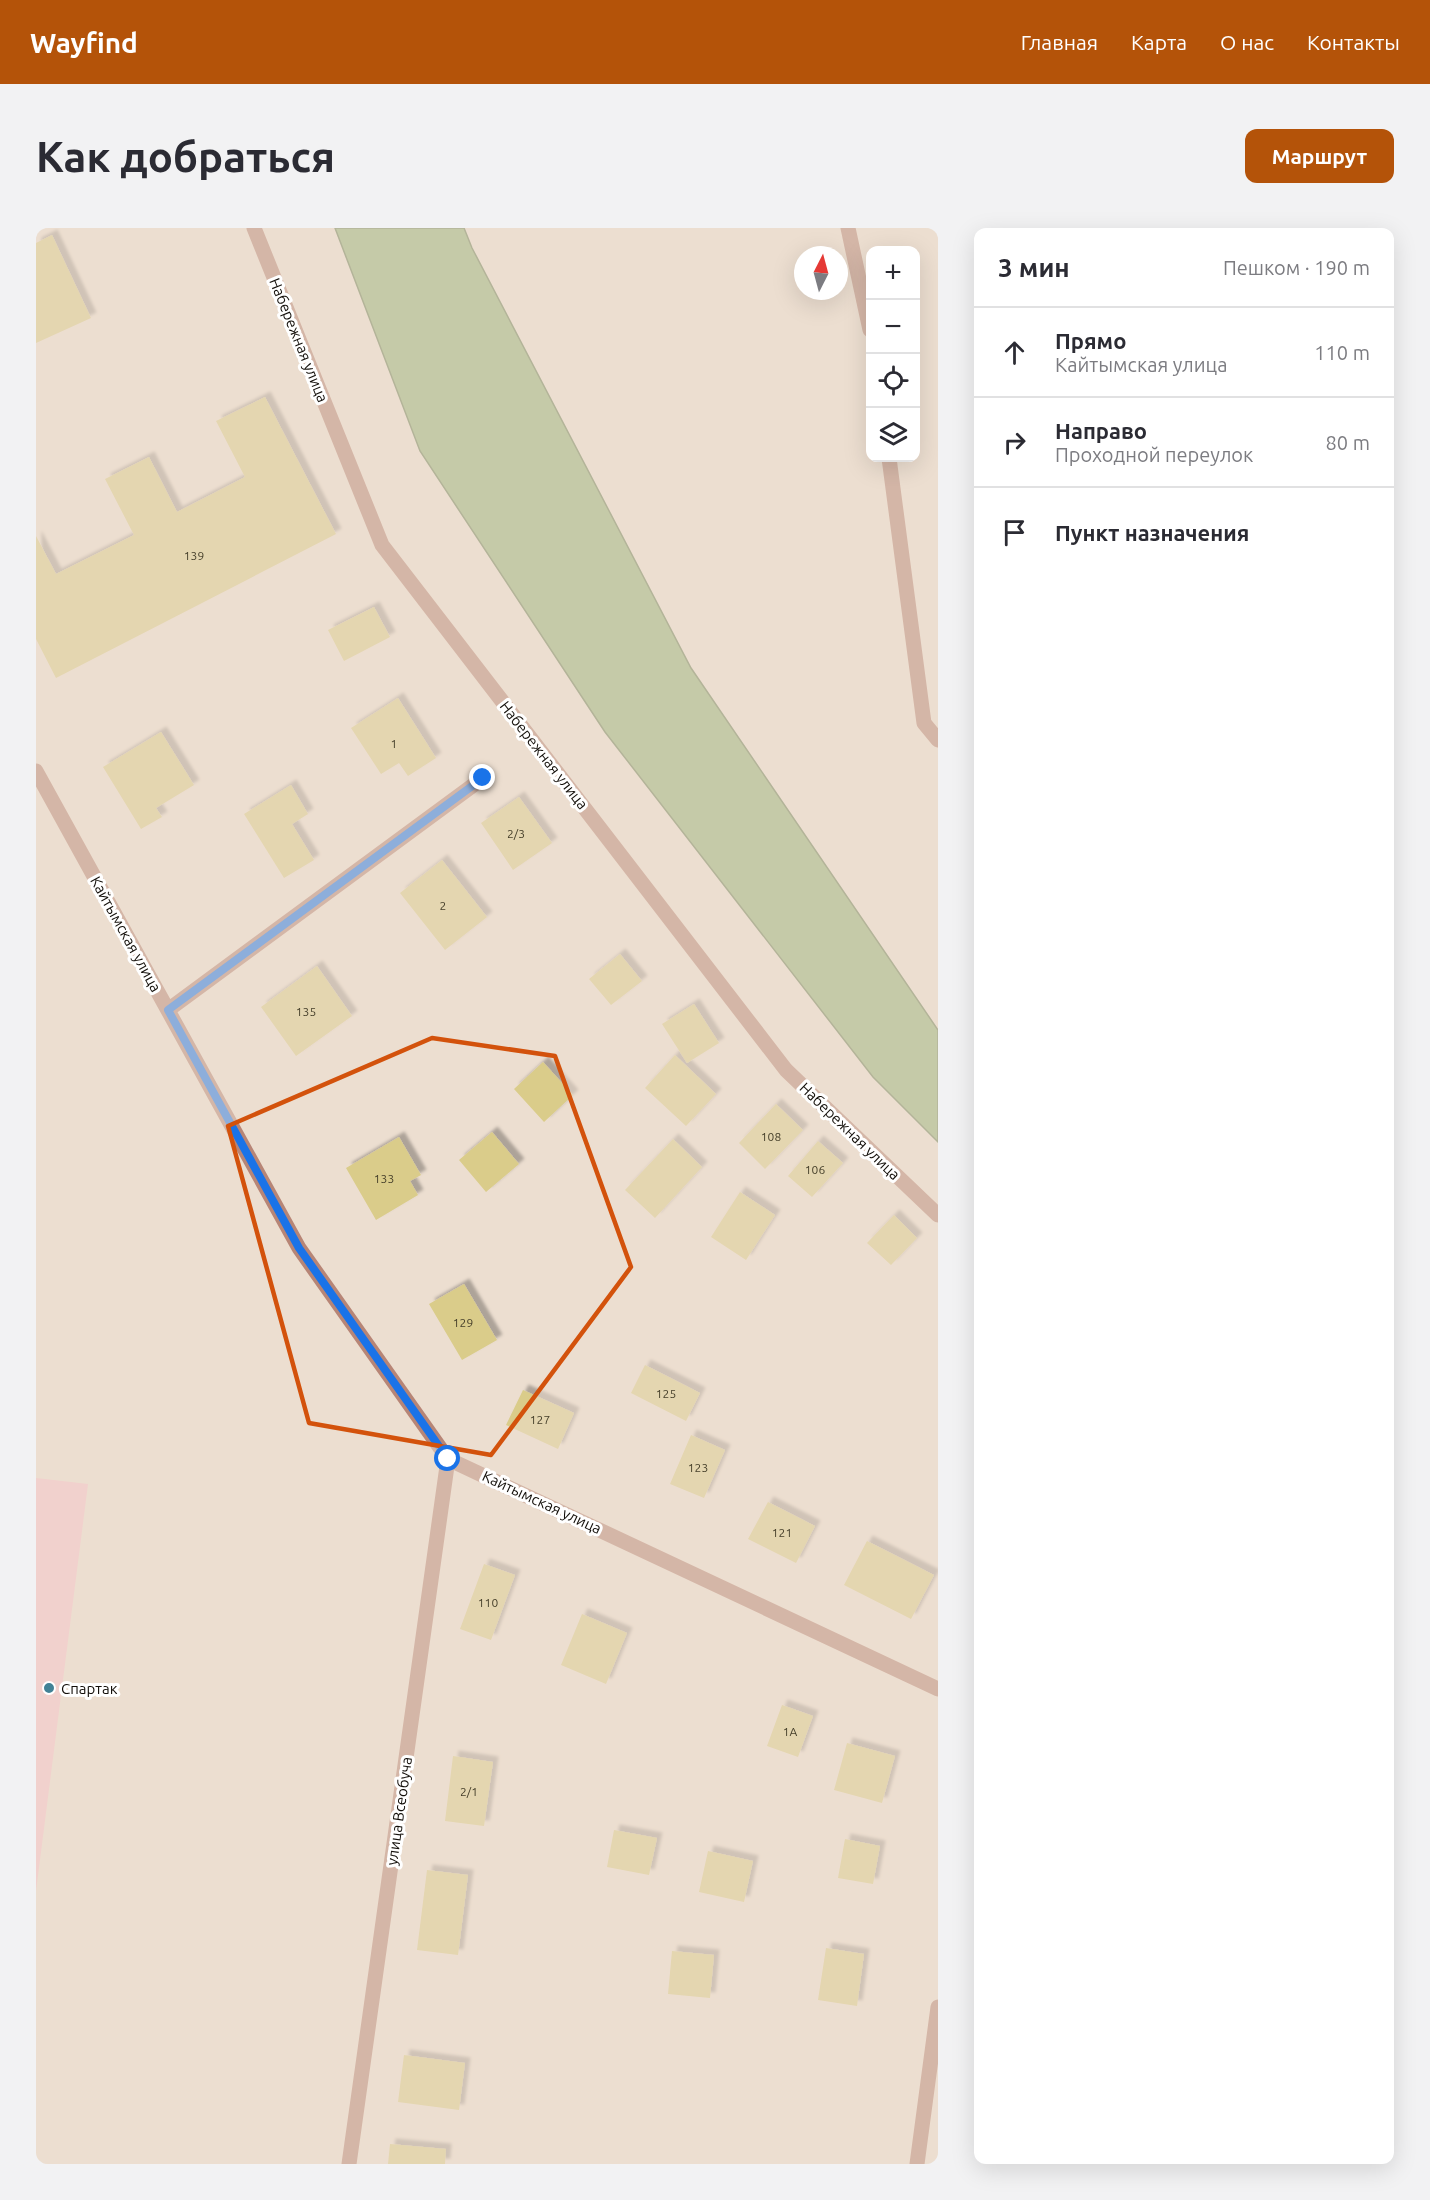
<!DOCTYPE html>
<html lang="ru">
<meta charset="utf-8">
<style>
:root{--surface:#fff;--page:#f2f2f3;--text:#2b2b33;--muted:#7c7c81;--line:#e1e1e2;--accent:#b45309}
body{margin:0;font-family:Ubuntu,sans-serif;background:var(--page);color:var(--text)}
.controls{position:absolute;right:18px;top:18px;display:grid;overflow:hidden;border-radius:12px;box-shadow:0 6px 24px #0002}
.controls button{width:54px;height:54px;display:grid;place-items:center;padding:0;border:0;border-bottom:2px solid var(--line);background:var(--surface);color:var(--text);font:30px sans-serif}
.compass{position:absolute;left:758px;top:18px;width:54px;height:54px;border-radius:50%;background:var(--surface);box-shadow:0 6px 24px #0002;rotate:6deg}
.stop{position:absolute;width:18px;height:18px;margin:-14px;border:4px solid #1a73e8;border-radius:50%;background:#fff}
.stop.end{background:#1a73e8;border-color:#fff;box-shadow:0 2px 6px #0008}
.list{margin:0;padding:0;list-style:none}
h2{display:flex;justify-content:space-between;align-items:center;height:78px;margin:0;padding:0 24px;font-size:26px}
h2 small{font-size:20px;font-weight:400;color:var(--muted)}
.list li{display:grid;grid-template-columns:39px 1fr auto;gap:18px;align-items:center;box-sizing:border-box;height:90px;padding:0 24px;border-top:2px solid var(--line)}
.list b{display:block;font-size:22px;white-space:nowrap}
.list p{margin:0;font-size:20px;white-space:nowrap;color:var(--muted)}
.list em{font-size:20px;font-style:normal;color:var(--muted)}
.icon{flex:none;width:33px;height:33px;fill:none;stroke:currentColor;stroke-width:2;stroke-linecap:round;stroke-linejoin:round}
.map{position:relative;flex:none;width:902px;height:1936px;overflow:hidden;border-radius:12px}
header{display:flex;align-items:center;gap:36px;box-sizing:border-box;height:84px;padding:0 30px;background:var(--accent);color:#fff}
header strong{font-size:28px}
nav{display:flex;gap:33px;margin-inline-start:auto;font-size:21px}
.intro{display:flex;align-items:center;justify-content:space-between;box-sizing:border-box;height:144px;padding:0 36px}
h1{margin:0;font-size:42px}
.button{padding:15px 27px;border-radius:12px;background:var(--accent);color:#fff;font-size:21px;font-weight:700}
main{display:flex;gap:36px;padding:0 36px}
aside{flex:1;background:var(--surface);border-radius:12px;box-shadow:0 6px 24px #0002}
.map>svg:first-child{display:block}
.green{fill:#f7c0ca}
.water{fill:#96b278;stroke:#6e8157;stroke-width:1.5}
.building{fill:#dacc8a;filter:url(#shadow)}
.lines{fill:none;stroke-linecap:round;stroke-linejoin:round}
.minor{stroke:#b78576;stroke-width:15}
.route{stroke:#1a73e8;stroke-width:8}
.marked{fill:none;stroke:#d3520c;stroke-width:4.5;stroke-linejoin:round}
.poi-dot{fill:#428296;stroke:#fff;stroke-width:2}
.labels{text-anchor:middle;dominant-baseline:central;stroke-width:6;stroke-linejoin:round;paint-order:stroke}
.number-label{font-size:12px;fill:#443e29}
.street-label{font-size:15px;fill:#120e09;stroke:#fff}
.poi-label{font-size:15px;fill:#120e09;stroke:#fff;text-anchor:start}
</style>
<header>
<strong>Wayfind</strong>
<nav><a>Главная</a><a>Карта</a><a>О нас</a><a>Контакты</a></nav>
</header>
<div class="intro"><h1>Как добраться</h1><a class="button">Маршрут</a></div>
<main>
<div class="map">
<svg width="902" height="1936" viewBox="0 0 902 1936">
<defs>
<filter id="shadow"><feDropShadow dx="5.5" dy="-5.5" stdDeviation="1.5" flood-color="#0004"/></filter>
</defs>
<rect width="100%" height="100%" fill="#ecded0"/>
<path class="green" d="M0,1250L52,1256L0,1663Z"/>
<path class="water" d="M299,0H428L436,20L655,440L902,802V914L837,849L569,504L384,223Z"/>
<path class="building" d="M16,7L55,90L0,115V15Z
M229,169L300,306L20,450L0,411V308L20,346L98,307L69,251L113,229L141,284L209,249L180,193Z
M338,379L354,409L308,433L292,402Z
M362,470L400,530L372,548L363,535L345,546L315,500Z
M125,504L158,557L120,580L126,589L105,601L67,539Z
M255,557L272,586L256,596L278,632L248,650L208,586Z
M483,569L516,615L477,642L445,595Z
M406,632L451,689L409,722L364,665Z
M584,726L606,753L575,777L553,751Z
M281,738L316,788L260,828L225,779Z
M658,776L683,815L651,835L626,796Z
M639,827L680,866L650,898L609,860Z
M507,834L537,867L508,894L478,861Z
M740,876L767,902L729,941L703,915Z
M456,904L483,936L450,964L423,932Z
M363,909L385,947L374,953L382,967L340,992L310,940Z
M637,911L666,939L619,990L589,962Z
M782,913L807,935L776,969L752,948Z
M704,964L739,987L710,1032L675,1009Z
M858,987L881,1010L855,1037L831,1015Z
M428,1056L461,1112L426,1132L393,1076Z
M609,1137L664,1165L650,1193L595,1165Z
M487,1162L538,1185L522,1221L470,1197Z
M655,1207L689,1222L668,1270L634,1256Z
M732,1274L779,1298L760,1335L712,1311Z
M831,1313L898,1347L875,1391L808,1357Z
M448,1336L479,1347L455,1412L424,1401Z
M546,1386L591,1405L570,1456L525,1437Z
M746,1477L777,1488L762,1529L731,1518Z
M811,1515L859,1528L846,1575L798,1562Z
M417,1528L457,1534L448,1598L409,1593Z
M578,1602L621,1610L613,1647L571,1639Z
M809,1611L844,1618L837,1656L802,1650Z
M672,1623L717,1633L708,1674L663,1664Z
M391,1642L432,1647L422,1727L381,1722Z
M790,1720L828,1726L821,1778L782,1772Z
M636,1723L678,1727L674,1770L632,1766Z
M368,1827L429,1835L423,1882L362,1874Z
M354,1916L410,1921L409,1936H352Z"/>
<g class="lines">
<path class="minor" d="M218,0L346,317L750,842L902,987
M812,0L834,102
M853,230L888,495L902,512
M0,543L263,1020L412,1231L902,1461
M132,782L447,550
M313,1936L412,1231
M881,1936L902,1779"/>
</g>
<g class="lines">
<path class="route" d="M412,1231L263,1020L132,782L447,550"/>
</g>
<path d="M0 0H902V1936H0ZM396,810L519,828L595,1039L455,1227L273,1195L192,898Z" fill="#ecded0" fill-opacity=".55" fill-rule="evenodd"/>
<path class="marked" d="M396,810L519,828L595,1039L455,1227L273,1195L192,898Z"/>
<circle class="poi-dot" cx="13" cy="1460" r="6"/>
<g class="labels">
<g class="number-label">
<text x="158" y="327">139</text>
<text x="358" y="515">1</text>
<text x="480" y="605">2/3</text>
<text x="407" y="677">2</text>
<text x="270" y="783">135</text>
<text x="735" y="908">108</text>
<text x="779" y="941">106</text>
<text x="348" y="950">133</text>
<text x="427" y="1094">129</text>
<text x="630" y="1165">125</text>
<text x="504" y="1191">127</text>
<text x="662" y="1239">123</text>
<text x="746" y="1304">121</text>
<text x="452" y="1374">110</text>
<text x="754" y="1503">1А</text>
<text x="433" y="1563">2/1</text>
</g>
<g class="street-label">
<text transform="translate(263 112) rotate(68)">Набережная улица</text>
<text transform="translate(508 527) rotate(52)">Набережная улица</text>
<text transform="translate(90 706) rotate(61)">Кайтымская улица</text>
<text transform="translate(814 903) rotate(44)">Набережная улица</text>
<text transform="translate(506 1274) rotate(25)">Кайтымская улица</text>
<text transform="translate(363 1583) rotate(-82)">улица Всеобуча</text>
</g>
<g class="poi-label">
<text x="25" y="1460">Спартак</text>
</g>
</g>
</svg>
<div class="controls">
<button>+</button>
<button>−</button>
<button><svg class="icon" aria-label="locate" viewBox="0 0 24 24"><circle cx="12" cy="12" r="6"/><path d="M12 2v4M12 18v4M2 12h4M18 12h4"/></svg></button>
<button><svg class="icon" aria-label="layers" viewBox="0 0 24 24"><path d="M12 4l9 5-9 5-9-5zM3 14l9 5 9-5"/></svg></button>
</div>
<svg class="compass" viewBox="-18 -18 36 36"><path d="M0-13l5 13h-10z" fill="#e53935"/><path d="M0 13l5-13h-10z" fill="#7c7c81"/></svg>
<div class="stop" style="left:412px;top:1231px"></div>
<div class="stop end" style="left:447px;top:550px"></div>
</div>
<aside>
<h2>3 мин<small>Пешком · 190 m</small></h2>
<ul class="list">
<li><svg class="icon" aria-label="ahead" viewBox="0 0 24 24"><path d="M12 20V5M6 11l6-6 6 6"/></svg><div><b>Прямо</b><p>Кайтымская улица</p></div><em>110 m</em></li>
<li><svg class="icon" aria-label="right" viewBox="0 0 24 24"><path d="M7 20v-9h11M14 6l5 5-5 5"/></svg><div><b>Направо</b><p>Проходной переулок</p></div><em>80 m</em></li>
<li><svg class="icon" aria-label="arrive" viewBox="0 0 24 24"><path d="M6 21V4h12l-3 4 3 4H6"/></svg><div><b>Пункт назначения</b></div></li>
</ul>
</aside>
</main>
